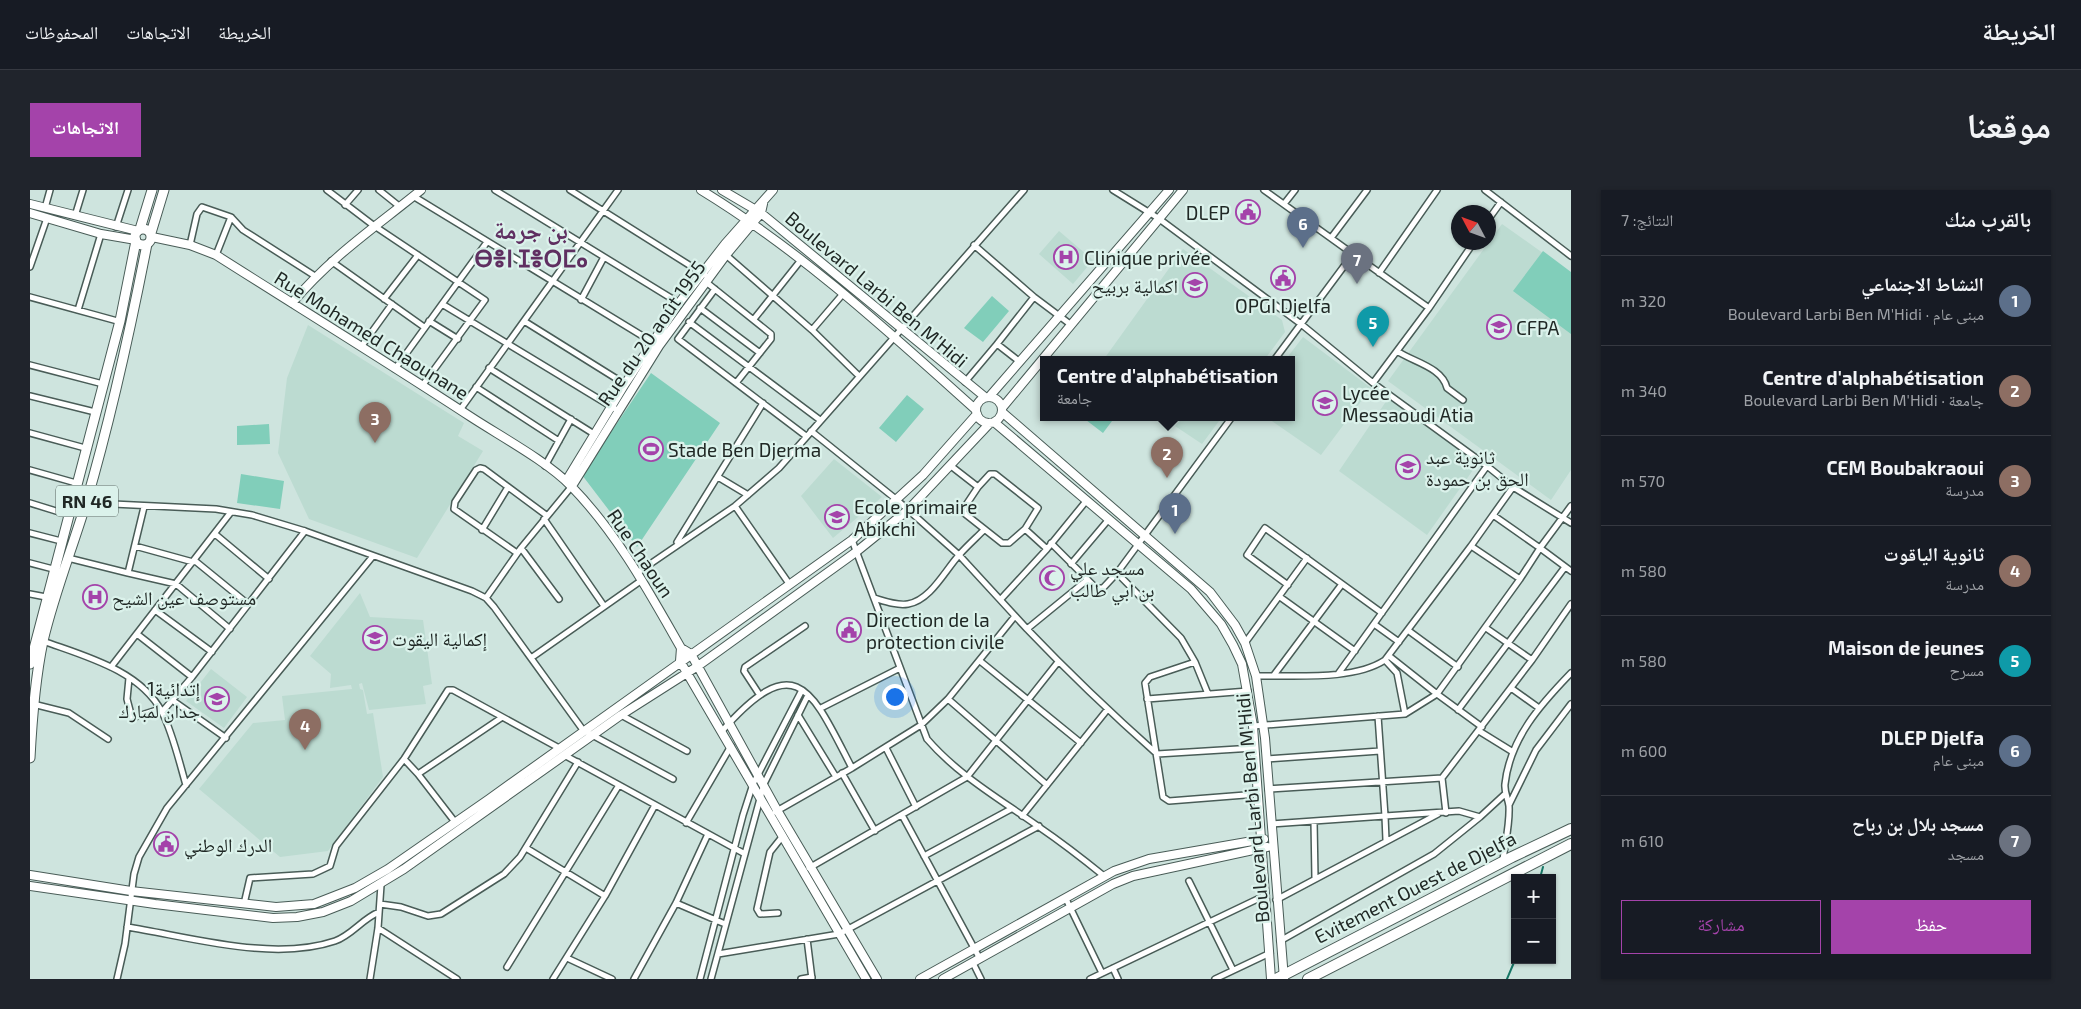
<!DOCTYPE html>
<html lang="ar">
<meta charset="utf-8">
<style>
:root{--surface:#171b24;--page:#20242c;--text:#f1f3f6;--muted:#9ea1a6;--line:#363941;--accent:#a443aa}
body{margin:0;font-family:"Exo 2","Noto Naskh Arabic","Noto Sans Tifinagh",sans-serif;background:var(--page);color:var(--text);direction:rtl}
.controls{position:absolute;right:15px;bottom:15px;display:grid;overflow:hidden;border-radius:0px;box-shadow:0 1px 4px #0004}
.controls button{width:45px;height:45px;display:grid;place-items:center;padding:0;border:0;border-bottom:1px solid var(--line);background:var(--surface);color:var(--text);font:25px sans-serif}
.compass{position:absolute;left:1421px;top:15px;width:45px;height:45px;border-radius:50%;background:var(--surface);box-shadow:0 1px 4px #0004;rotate:311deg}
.you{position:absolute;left:864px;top:506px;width:18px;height:18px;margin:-12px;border:4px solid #fff;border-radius:50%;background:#1a73e8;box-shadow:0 0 0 8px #1a73e833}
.badge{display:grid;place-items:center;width:32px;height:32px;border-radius:50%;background:var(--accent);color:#fff;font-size:16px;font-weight:700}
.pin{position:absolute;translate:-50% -41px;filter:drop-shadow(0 1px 2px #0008)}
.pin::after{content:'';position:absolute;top:26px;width:18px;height:15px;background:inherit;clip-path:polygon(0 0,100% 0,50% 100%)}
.popup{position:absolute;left:1010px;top:166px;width:255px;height:65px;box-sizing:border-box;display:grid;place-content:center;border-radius:0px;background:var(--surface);filter:drop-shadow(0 1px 4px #0005);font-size:16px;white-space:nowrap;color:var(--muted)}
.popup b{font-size:19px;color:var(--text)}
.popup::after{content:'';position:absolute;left:50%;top:100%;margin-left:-10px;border:10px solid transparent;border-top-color:var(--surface)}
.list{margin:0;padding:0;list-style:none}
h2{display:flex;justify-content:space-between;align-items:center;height:65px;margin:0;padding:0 20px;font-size:21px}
h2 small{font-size:16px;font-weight:400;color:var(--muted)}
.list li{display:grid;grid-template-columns:32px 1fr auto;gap:15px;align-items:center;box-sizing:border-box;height:90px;padding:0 20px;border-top:1px solid var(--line)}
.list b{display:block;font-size:19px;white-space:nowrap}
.list p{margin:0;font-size:16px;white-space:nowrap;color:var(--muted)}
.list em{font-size:16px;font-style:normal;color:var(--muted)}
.actions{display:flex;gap:10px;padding:15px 20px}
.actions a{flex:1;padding:11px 0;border:1px solid var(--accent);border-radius:0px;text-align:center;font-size:18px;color:var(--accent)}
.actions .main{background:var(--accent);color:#fff}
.map{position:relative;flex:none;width:1541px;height:789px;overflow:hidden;direction:ltr;border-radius:0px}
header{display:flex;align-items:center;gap:30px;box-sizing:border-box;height:70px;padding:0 25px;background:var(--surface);border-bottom:1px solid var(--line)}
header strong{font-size:24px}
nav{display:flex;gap:28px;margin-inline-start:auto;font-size:18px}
.intro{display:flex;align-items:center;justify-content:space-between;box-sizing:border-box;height:120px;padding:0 30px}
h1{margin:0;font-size:35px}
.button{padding:12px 22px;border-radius:0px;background:var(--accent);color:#fff;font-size:18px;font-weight:700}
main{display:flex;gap:30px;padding:0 30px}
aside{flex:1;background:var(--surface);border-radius:0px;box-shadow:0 1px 4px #0004}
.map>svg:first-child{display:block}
.built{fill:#bcdbd1}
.green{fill:#81ceba}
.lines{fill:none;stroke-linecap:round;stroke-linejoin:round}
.stream{stroke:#167665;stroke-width:2}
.street-casing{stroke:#495c57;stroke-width:8}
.secondary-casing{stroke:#495c57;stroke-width:10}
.primary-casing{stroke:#495c57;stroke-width:11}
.highway-casing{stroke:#495c57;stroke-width:12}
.street{stroke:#fff;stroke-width:5}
.secondary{stroke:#fff;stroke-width:8}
.primary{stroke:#fff;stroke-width:9}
.highway{stroke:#fff;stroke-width:10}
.labels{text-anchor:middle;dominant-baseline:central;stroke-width:4.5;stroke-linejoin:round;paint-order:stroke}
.shield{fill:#dbf2eb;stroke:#586560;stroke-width:1}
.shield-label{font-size:18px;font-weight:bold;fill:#202825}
.poi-label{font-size:19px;fill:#202825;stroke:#dbf2eb;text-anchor:start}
.street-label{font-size:19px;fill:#202825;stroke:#dbf2eb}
.district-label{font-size:24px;font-weight:bold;fill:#5f2f61;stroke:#dbf2eb}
</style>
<header>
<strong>الخريطة</strong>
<nav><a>الخريطة</a><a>الاتجاهات</a><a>المحفوظات</a></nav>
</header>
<div class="intro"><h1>موقعنا</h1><a class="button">الاتجاهات</a></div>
<main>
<aside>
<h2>بالقرب منك<small>النتائج: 7</small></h2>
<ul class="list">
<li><span class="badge" style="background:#5c6f8a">1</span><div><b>النشاط الاجنماعي</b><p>مبنى عام · Boulevard Larbi Ben M'Hidi</p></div><em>320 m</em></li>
<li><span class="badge" style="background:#8d6e63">2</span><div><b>Centre d'alphabétisation</b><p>جامعة · Boulevard Larbi Ben M'Hidi</p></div><em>340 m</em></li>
<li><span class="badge" style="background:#8d6e63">3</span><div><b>CEM Boubakraoui</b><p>مدرسة</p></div><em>570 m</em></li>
<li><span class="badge" style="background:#8d6e63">4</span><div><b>ثانوية الياقوت</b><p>مدرسة</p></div><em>580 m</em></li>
<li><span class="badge" style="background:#0f9aa8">5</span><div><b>Maison de jeunes</b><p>مسرح</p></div><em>580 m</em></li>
<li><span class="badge" style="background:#5c6f8a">6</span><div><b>DLEP Djelfa</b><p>مبنى عام</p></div><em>600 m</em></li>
<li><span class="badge" style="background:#6b7280">7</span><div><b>مسجد بلال بن رباح</b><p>مسجد</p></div><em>610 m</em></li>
</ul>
<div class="actions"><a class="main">حفظ</a><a>مشاركة</a></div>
</aside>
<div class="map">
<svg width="1541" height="789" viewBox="0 0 1541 789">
<rect width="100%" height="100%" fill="#cee4de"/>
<path class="built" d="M1472,34L1541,83V280L1521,310L1358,191Z
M1029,41L1063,70L1043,94L1009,64Z
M1153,59L1252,130L1255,142L1235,169H1074Z
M278,135L434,233L428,246L453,261L387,368L279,329L248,263L257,188Z
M1273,147L1341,198L1291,265L1236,227H1261V169H1256Z
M1359,207L1448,273L1397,345L1309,281Z
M1153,227H1192L1172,254L1145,236Z
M804,269L852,307L803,348L771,306Z
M330,403L340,427L393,430L402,494L393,496L396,514L339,520L332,493L329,494L330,499L333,500L337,524L343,523L353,587L298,661L250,667L169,599L223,533L255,530L252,506L322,499L321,495L300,498L301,484L280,466Z
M181,479L217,507L194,538L156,511Z"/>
<path class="green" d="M1513,61L1541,82V144L1483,101Z
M962,106L979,121L953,152L934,138Z
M621,183L690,233L607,357L552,285Z
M877,205L894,219L866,252L849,238Z
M1059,227H1085L1073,243L1056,230Z
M239,234L240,254L207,255V236Z
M211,284L254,291L250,319L207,313Z"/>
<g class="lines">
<path class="stream" d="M1510,688L1513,677
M1477,789L1485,770"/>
<defs>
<path id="street" d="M297,0L343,35L455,110L392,196
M349,0L369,16
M465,0L649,113
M540,0L675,85
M1083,0L1128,28L1271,134L1343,193L1457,276L1308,484
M1234,0L1323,64L1245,169
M1455,0L1541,66
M383,6L624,153
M1254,14L1265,0
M315,15L328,0
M15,18L20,0
M45,26L53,0
M1458,30L1471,12
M86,37L98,0
M1301,48L1337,0
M160,55L167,24L172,17L201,27L213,40L285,86
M944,55L1004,107L1040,134
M1323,64L1399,118
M186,65L201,27
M696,65L782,140L829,186
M301,71L394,137
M0,77L17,28
M1349,83L1407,0
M676,92L741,144V149L706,193
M685,99L648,149L776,246
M0,107L91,132
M354,109L388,65
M551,110L574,67
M412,114L587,220
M670,118L730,163
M48,120L71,44
M724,129L771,70
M399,131L428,149
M494,131L595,194
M659,132L790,230
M782,140L812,105
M331,157L362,114
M1367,161C1383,172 1412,177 1417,198L1433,210
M990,172L967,154L1004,107
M0,175L73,194
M459,178L564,244
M365,179L457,52
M935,192L967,154
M1343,193L1399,118L1444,52
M446,197L529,251
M0,206L65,222
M430,220L588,0
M781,241L867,310L929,365L997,439
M0,243L55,258
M515,276L541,229
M921,276L948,297L934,318V323L972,353H979L995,339L1008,318L965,284H960L948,297
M1457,276L1483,297L1541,333
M0,280L46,293
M688,287L718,305
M42,312L186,319L222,325L275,341L442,401L456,408L464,417L553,540L643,589
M0,313L39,325
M705,316L760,395
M1541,316L1510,358L1541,381
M1463,325L1483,297
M514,329L574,416
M995,339L1017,359
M452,340L478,297
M0,343L31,351
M185,344L239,389
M822,350L897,549C929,586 970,609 1009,637C1031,652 1053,669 1074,686
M647,352L733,213
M1021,353L1063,395L1068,398H1073L1087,383L1202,227
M105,356L163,372
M1441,356L1463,325L1510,358L1490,389
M491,358L529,409
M487,363L424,319L425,312L446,280L450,278L454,279L516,325
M38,368L98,383L114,317
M164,370L218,414
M0,373L23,379
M1041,374L1079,329
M98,383L146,394L200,439
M607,383L705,316L749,278L994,0
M1087,383L1151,448L1165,472L1178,504
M1057,390L997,439C1039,483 1082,524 1127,564L1224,558
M1258,395L1217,365L1235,338L1352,423
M0,404L16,407
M1250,407L1325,461
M456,408L491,358L542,296
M844,408C854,411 867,416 878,414C901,410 915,380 930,364C937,356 946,348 954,340
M971,409L1017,359L1057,310
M125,420L182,462
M1344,434L1369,452
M1456,438L1502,470
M1379,441L1428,477
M107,444L162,487
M13,451C54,466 110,480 132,522C143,544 149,571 156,595
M1215,453L1277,368
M501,468L612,390
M1355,470L1441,356L1490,389L1407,504L1452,537
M950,471L1051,553
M1165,472L1120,487L1115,493L1133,607L1139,611L1228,604
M81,477L201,322
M1244,485L1312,394
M1226,486C1264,485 1323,491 1355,470L1367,483L1375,524
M99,488L97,509L102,528L130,519
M1481,498L1509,518
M729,504L714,481L715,477L775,436
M918,509L1017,595
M1117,509L1218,501
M142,510L196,548
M3,514L39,523L78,549
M791,518L870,478
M1428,520L1535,377
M132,522L162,487L275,341
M591,525L657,561
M768,525L806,587
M1223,536L1375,524L1407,504L1359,466
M692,541C767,456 782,501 822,578
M1449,541L1483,562
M856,558L886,617
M536,566L715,664
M374,569L388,584L471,528
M1236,569L1350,561
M812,583L845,641
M388,584L425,632
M1412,588L1416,623
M1238,599L1412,588L1502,470L1541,414
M1479,615L1506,560L1541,514
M745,622L822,578L891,535L918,509L985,426
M872,625L950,769
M992,626L1077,520
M1284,631L1285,688
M656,633L701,556
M1241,634L1355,626L1348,526
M1356,650L1355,626L1429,621L1450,627L1475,604
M496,658L575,706
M894,666L981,619
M1473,670C1475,653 1480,634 1479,616C1478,608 1474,602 1475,594C1480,548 1511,514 1541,483
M779,678L937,587L1028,472
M1159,691L1203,780
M1036,709L1072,783
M1246,710L1408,624
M646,713L695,734
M214,714L220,688L283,684L300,676L306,656L374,569L418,500H423L529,558
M350,714L371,717L398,726L411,724L474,684L490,667L548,572
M748,723L730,724L727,719L740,662L752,647
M97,737C160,747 243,772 305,751C322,745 332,729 349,722
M348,738L427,789
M777,749L782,789
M1250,751L1404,664L1450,627
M688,764L809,744L1009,636
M537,768L582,789
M943,773L951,789
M477,777L589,595
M1083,778L1088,789
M87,789L95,754L104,684L109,667L137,618L343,366
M340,789L348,738L351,695
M523,789L575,706L625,615
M604,789L646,713L678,644
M670,789L713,625L723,594L772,500
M681,789L734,594L778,505
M771,789L782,787
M1060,789L1236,705
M1185,789L1240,763"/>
<path id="secondary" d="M671,0C771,61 859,142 946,220
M692,0L731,23L955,207
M0,14L108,41
M0,23L71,44L106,50
M122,47L160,55L186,65C271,119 357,172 441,227C470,246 518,272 541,296C587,343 619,402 651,458L661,464L747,620L847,789
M262,113C303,65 343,39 391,0
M959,207L1139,0
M946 220a13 13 0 1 1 26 0a13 13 0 1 1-26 0Z
M972,218L1153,0
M972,222L1180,402L1205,435L1215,453L1226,486L1235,548L1254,789
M964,232L1161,399L1191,434L1203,455L1212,474L1223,536L1241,789
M536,291L595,194L649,113L695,54L743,0
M542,296L629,156L696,65L731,23L733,14
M651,458L650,471L836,789
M0,685L101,701L246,717L284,714L325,698L358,679L459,609L822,350L893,285L947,224
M0,696L125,714L243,728L267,727L293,722L321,711L374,679L591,525L668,476L826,362L878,320L960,233
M890,789L1084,681L1119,669L1234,649
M913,789L1083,694L1103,686L1237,657"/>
<path id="primary" d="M105 47a8 8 0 1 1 16 0a8 8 0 1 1-16 0Z
M110,39L122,0
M121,43L134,0
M0,474L90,131L106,51
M0,568C2,529 5,489 13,451C24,404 42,359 56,313C81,228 100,141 117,54"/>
<path id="highway" d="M1246,789L1482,667L1541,639
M1278,789L1541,654"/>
</defs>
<use href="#street" class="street-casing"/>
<use href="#secondary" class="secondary-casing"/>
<use href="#primary" class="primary-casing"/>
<use href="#highway" class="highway-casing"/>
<use href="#street" class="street"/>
<use href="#secondary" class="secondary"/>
<use href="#primary" class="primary"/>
<use href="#highway" class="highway"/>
</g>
<defs>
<symbol id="civic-ring" viewBox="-11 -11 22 22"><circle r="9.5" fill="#dbf2eb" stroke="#a443aa" stroke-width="1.5"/><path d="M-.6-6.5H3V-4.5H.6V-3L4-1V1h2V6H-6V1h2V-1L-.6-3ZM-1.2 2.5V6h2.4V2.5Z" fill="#a443aa"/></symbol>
<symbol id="hospital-ring" viewBox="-11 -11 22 22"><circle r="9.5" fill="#dbf2eb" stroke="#a443aa" stroke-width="1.5"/><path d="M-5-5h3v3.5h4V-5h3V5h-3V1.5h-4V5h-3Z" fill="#a443aa"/></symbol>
<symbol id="school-ring" viewBox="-11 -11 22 22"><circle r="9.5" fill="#dbf2eb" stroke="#a443aa" stroke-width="1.5"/><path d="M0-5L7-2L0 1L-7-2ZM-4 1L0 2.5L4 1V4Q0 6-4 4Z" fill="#a443aa"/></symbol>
<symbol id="university-ring" viewBox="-11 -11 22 22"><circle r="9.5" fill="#dbf2eb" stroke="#a443aa" stroke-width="1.5"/><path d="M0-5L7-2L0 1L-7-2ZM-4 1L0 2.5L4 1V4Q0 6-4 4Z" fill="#a443aa"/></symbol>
<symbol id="stadium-ring" viewBox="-11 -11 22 22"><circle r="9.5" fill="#dbf2eb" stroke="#a443aa" stroke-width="1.5"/><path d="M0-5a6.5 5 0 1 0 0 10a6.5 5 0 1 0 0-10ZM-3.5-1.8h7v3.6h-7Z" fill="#a443aa"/></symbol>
<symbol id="mosque-ring" viewBox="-11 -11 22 22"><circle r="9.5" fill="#dbf2eb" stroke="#a443aa" stroke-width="1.5"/><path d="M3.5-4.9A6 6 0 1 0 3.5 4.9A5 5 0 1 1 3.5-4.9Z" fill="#a443aa"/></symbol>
</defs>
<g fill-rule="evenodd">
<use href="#civic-ring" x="1204" y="8" width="28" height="28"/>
<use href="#hospital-ring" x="1022" y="53" width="28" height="28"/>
<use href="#civic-ring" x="1239" y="74" width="28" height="28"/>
<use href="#school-ring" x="1151" y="81" width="28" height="28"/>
<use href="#university-ring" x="1455" y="123" width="28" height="28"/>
<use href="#school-ring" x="1281" y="199" width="28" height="28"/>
<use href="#stadium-ring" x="607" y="245" width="28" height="28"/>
<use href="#school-ring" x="1364" y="263" width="28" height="28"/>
<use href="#school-ring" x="793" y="313" width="28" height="28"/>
<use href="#mosque-ring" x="1008" y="374" width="28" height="28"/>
<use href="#hospital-ring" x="51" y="393" width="28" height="28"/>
<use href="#civic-ring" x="805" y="426" width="28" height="28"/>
<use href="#school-ring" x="331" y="434" width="28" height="28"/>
<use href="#school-ring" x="173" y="495" width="28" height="28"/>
<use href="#civic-ring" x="122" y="640" width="28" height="28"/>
</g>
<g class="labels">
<rect class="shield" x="26" y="295.5" width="62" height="31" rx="4"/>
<g class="shield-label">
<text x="57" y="311">RN 46</text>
</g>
<g class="poi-label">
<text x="1200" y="22" text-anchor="end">DLEP</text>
<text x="1054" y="67">Clinique privée</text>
<text x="1148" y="95" text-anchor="end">اكمالية بربيح</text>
<text x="1253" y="115" text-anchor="middle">OPGI Djelfa</text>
<text x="1486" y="137">CFPA</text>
<text x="1312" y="202">Lycée<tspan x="1312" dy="22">Messaoudi Atia</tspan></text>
<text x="638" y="259">Stade Ben Djerma</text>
<text x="1396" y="266">ثانوية عبد<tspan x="1396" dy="22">الحق بن حمودة</tspan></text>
<text x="824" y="316">Ecole primaire<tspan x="824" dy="22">Abikchi</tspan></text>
<text x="1040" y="377">مسجد علي<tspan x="1040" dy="22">بن ابي طالب</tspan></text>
<text x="82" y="407">مستوصف عين الشيح</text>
<text x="836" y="429">Direction de la<tspan x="836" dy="22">protection civile</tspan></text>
<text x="362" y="448">إكمالية اليقوت</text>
<text x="170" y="498" text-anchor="end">1إتدائية<tspan x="170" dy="22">جدان لمبارك</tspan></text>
<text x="154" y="654">الدرك الوطني</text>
</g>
<g class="street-label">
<text transform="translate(847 99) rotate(40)">Boulevard Larbi Ben M'Hidi</text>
<text transform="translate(621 143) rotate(-55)">Rue du 20 août 1955</text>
<text transform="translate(342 145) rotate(32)">Rue Mohamed Chaounane</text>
<text transform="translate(611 363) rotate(56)">Rue Chaoun</text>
<text transform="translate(1222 618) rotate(-95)">Boulevard Larbi Ben M'Hidi</text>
<text transform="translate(1385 697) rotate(-27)">Evitement Ouest de Djelfa</text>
</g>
<g class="district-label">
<text x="501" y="39">بن جرمة<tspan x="501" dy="28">ⴱⴻⵏ ⵊⴻⵔⵎⴰ</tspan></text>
</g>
</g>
</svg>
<div class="controls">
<button>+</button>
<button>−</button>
</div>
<svg class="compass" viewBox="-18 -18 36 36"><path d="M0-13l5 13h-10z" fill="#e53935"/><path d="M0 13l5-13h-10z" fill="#9ea1a6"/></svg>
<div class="you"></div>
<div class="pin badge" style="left:1145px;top:344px;background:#5c6f8a">1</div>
<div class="pin badge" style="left:1137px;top:288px;background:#8d6e63">2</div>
<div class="popup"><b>Centre d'alphabétisation</b>جامعة</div>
<div class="pin badge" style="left:345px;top:253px;background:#8d6e63">3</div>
<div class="pin badge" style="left:275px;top:560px;background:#8d6e63">4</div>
<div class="pin badge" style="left:1343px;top:157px;background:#0f9aa8">5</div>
<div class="pin badge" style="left:1273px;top:58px;background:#5c6f8a">6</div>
<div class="pin badge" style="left:1327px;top:94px;background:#6b7280">7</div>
</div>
</main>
